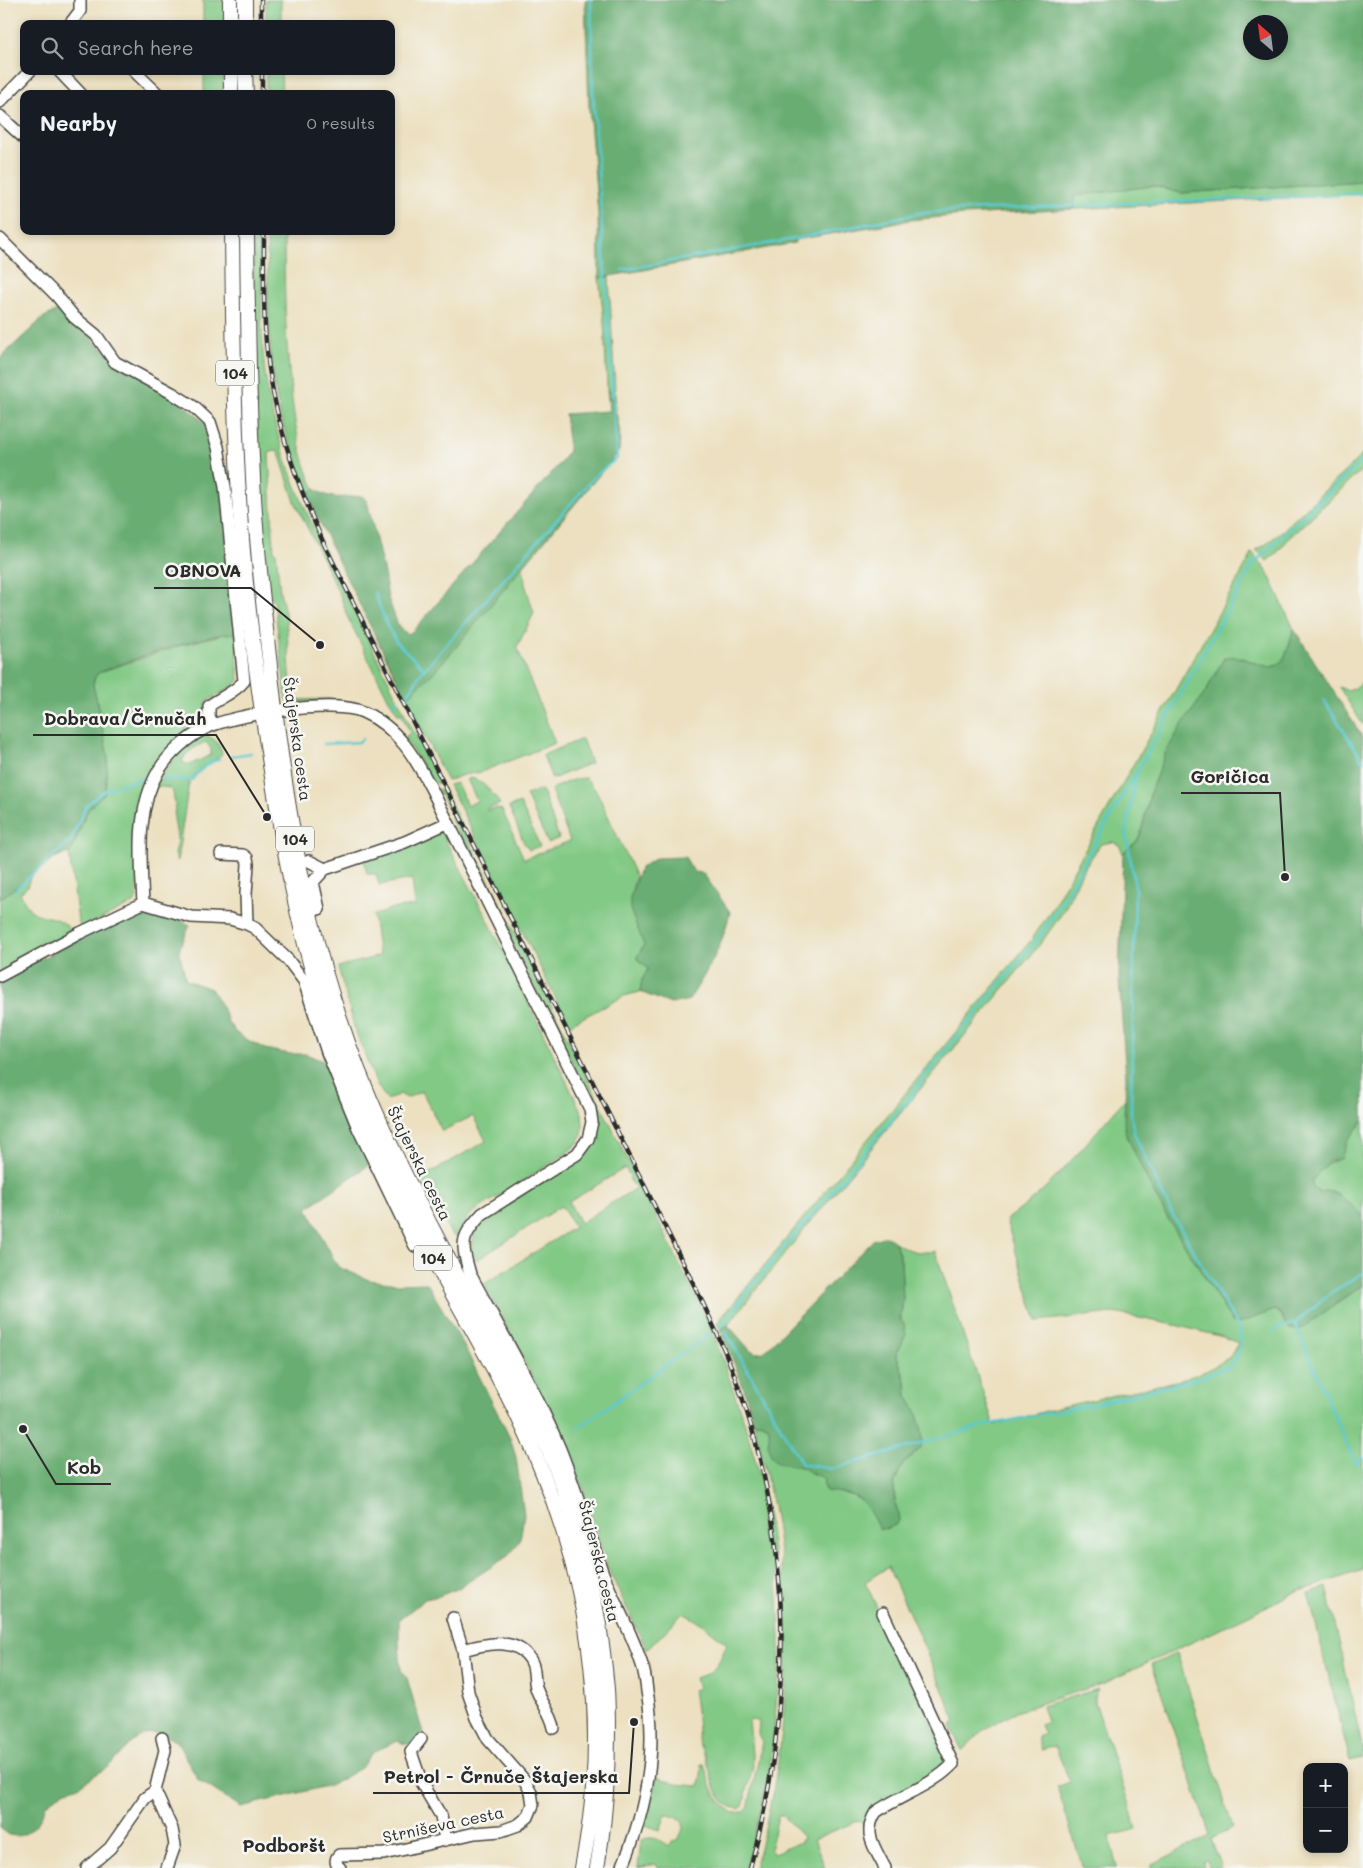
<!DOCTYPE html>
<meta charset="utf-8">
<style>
:root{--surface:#171b24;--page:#242831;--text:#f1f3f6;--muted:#9ea1a6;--line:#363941}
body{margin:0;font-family:Mali,sans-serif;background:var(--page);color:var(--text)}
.controls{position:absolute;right:15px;bottom:15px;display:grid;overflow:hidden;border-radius:10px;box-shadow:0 2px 8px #0003}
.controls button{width:45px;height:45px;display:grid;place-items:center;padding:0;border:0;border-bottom:1px solid var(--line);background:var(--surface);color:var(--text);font:25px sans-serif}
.compass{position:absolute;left:1243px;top:15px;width:45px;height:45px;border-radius:50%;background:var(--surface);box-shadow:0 2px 8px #0003;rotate:332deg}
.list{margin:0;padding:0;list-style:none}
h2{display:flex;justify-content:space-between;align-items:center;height:65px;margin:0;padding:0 20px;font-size:21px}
h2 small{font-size:16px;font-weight:400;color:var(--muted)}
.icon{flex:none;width:28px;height:28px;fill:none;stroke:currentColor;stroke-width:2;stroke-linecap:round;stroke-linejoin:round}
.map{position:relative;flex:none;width:1363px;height:1868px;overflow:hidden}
.search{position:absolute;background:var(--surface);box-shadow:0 2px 8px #0003;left:20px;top:20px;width:375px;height:55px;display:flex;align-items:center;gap:12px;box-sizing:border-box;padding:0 18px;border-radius:10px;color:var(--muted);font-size:19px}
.panel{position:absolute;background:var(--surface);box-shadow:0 2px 8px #0003;left:20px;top:90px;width:375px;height:145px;border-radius:10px}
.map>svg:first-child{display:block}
.green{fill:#82c985;stroke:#567a58;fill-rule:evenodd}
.forest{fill:#69ad72;stroke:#4a6c4e;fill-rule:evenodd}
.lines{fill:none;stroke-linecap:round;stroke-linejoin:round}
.stream{stroke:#5cc9cf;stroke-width:2.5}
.minor-casing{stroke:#484641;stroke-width:14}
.major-casing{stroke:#484641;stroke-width:16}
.minor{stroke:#fff;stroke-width:11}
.major{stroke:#fff;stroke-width:14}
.rail-casing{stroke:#2b2b2b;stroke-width:4.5}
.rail{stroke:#f6f6f2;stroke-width:2.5;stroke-dasharray:8;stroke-linecap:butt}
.labels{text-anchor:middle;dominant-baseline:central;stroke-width:5;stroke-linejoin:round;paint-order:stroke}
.shield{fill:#f6f6f2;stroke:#686867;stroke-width:1}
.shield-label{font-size:15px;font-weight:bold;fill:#2b2b2b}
.street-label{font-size:16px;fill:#2b2b2b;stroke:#f6f6f2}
.neighbourhood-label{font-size:18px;font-weight:bold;fill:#2b2b2b;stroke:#f6f6f2}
.leader{fill:none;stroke:#2b2b2b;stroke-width:2}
.callout-dot{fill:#2b2b2b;stroke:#f6f6f2;stroke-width:2}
.callout-label{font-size:18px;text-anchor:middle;font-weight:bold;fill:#2b2b2b;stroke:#f6f6f2;stroke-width:5;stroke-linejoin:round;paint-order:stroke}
</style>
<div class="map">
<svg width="1363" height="1868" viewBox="0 0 1363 1868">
<rect width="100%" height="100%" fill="#f6f6f2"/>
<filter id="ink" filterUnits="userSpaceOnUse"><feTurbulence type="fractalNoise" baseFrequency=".02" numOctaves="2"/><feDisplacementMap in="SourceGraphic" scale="10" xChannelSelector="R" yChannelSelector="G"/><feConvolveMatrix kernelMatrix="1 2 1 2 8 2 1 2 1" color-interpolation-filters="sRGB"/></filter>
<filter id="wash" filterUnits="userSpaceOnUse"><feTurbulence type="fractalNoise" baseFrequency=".0096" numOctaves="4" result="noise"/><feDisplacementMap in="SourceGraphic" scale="20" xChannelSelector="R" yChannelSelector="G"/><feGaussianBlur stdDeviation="1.12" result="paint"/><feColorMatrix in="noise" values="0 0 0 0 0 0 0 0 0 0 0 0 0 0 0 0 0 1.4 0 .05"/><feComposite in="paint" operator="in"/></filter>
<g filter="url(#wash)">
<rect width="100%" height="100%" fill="#ece0c0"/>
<path class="green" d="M203,0H224L225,24H203Z
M266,0H281V24H266Z
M204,71H225L222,94H204Z
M266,71H281L282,94H266Z
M1363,181V194L1075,209L1073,196L1153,186L1181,193Z
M253,231H261C262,290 258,355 272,412C288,480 320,542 351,604C380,664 410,724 440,784L433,782L404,738L410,733L401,713L399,715L389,700L347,616L341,597L295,502L278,450L269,453L274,552H276L280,591L286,617L292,700L328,699L361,703L360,705L332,700L291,703L286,699L274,600H272L267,585L257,441Z
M267,231H284C284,281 285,331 290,381C294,419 298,454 315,489L307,494C298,472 290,449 283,425C266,365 268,294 267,231Z
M609,277L616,410L607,389L604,320L599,278Z
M1363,454V469L1290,537L1276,554L1267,561L1256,550L1265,545L1282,531Z
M1252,552L1267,571L1294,629C1291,638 1289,648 1285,656C1272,683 1246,649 1224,658L1205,693L1166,752L1152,787L1140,836L1136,842L1123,853L1119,845L1113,842L1101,844L1084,868L1063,912L1041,943L799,1236L728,1325L721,1330L717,1324L722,1317L1032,939L1050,912L1250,558Z
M523,564L525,584L534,613L517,647L555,743L481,772L463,775L447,781L406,698C449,657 485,610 523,564Z
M228,633L236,634L239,680L235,685L206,702L204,719L201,724L151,774C130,812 143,858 136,899L134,903L81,929L78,921L69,853L72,850C82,826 82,810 105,793L108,758L98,704L93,686L94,679L98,673L103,671L182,645Z
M1363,682V725L1339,687L1348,691L1355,688Z
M206,735C214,738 221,745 222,754C210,765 197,768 189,783L177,861L175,854L177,837L174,818L175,805L173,792L169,788L156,786C165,769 185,739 206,735ZM206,742L211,749V755L189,765L182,762C184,753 198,745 206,742Z
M582,739L591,763L552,779L543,755Z
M471,778C483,781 494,794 500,804L487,809V811L497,808L502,810L524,859L570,841L551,790C561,784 574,778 586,778L597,792L636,877C624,908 636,916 644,945L637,957L638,960L644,963L648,969L642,980L640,992L624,996L569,1025L449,785L457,783L467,806L477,801L467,779Z
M443,788L712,1329L745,1424L759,1473L769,1523L777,1580L780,1639L779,1674L771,1761L761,1809L746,1868H658L656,1864L638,1868L641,1840C654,1835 660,1840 669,1847L673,1841L678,1840C687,1822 685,1820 666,1814L660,1830L645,1825L644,1823L656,1779L658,1777L675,1784L699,1786L702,1769L701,1764H704C711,1787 714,1799 734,1813L744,1812L748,1808L762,1742L758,1734L759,1721L749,1720L753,1766L743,1806L740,1809C716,1808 712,1775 706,1758C704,1753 701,1749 699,1744C697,1740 699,1733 698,1729C697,1716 695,1703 693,1690L698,1688L695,1678C718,1672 717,1663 727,1644L701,1623L683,1613L647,1650L608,1569L585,1494L562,1434L484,1284L575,1227L561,1206L477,1260L471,1250L476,1226L482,1218L577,1159L586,1152L594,1140L600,1141V1136L595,1134L597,1116L592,1102L451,819L452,815L438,790ZM625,1168L631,1178L629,1179L636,1188L580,1223L569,1202Z
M542,790L559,838L548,843L526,795Z
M520,803L540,846L529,850L524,843L509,807Z
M440,830L489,922L582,1113L583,1126L582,1135L578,1143L567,1153L472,1213L461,1227L464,1229L458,1237L452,1235L450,1232L421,1178L486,1141L473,1116L442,1131L422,1091L407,1098L400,1094L387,1100L377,1085L355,1030L338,967L379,956L373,915L385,912L389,909L415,906L412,879L379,885L376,874H367L364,860Z
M31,875L27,887L20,893C23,898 27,907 32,911C47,921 64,913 72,936L0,974V899Z
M1125,1099L1124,1114L1133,1149L1167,1217L1195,1261L1271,1310C1279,1309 1282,1318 1285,1324L1334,1306L1363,1285V1570L1294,1593L1214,1632L1105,1683L1047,1701L1011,1714L982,1731L962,1751L951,1726L956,1721L916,1628L888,1567L865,1582L946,1752V1768L885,1803L867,1830L860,1820L814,1839L825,1868H754C785,1767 794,1657 780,1553C775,1509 765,1466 754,1423L760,1422L768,1426L771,1436L768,1442L794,1466L806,1468L811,1473L822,1477L824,1481V1489L853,1496L860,1500L865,1503L873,1517L886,1529L897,1524L899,1520C894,1498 888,1470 913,1457L916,1411L907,1396L906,1384L897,1356L903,1299L901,1261L895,1242C909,1251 918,1254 935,1251L994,1425L1061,1407L1181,1380L1208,1370L1230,1357L1238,1343L1223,1337L1179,1326L1114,1313L1037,1321L1006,1220C1053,1188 1088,1140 1125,1099ZM778,1816H783L803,1837L801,1842L774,1853L770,1850Z
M1363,1121V1216C1356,1209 1336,1191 1327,1191C1324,1191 1321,1192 1319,1192L1314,1189L1311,1182C1318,1173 1323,1162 1336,1161L1347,1141Z
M1327,1587L1363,1750V1758L1350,1761L1308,1593Z
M1177,1653L1233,1828L1211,1839L1221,1868H1209L1207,1860L1203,1862L1204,1868H1151V1865L1210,1835L1152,1665Z
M1098,1689L1095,1694V1702L1137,1829L1109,1836L1117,1868H1083L1057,1787L1070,1782L1055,1746L1041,1750L1037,1737L1044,1734L1040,1725L1047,1721L1042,1706Z"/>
<path class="forest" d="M585,0H1363V181L1181,193L1153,186L1074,196L1075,209L965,215L910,220L795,240V243L599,278L598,213L589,109ZM1280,22V52H1250V22Z
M59,310C71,322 87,331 98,345L179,401L207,424L220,474L236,634C219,629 119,664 98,673L94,679L93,686L98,704L108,758L105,793C82,810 82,826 72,850L69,853L56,857L0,899V358L44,317Z
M607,389C616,408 622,429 619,451L452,652L432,674L406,698C373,630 338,564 307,494L315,489C332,501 342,497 362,496L367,501L384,573L388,598L399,628L408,634L413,631L561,462L569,450L565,414L609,411Z
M1294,629L1363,738V1121L1347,1141L1341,1159L1329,1161L1311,1182L1314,1189L1319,1192C1321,1192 1324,1191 1327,1191C1337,1191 1356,1209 1363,1216V1285L1299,1330L1290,1329L1279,1312L1275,1310L1240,1323H1233L1167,1217L1151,1188L1126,1134L1124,1123L1126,1079L1119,978L1123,853L1136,842L1140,836L1152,787L1166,752L1183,723L1205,693L1224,658C1246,649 1272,683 1285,656C1289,648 1291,638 1294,629Z
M685,857L694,872L703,873L730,912C722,948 708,970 689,1000L671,1004L640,992L642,980L648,969L644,964L640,963L637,957L644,945L630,909V898L640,868L656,858Z
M141,909C158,910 176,917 190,925L179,950L186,980L211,989L222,1007L228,1022L235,1032L242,1037L265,1049L290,1054H306L325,1062L369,1165L307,1208L338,1267L369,1280L397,1284L427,1283L464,1346L510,1438L516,1457L524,1515L520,1540L515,1548L508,1556L457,1589L439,1596L425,1599L399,1620V1643L401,1670L407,1678L423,1733L419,1739L410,1745L402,1743L398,1741L375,1751L369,1756L361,1768L331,1785L241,1807L198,1780L177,1742L161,1733H150L142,1735L133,1741L109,1766L77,1787L64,1791L46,1804C43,1818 28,1841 10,1835C7,1834 3,1830 0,1828V979Z
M883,1237H888L895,1242L901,1261L903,1299L900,1319L904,1324L906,1335L897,1351V1356L906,1384L907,1396L916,1411L921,1427L923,1442L920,1449L903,1464L894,1483V1497L899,1520C895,1527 887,1529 879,1529C862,1497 863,1495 826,1491L823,1484L824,1481C821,1474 817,1476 811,1473C807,1471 805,1468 801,1467C789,1463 776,1468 770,1453C765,1443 772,1436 768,1426L760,1422L754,1423L744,1389L721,1330L728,1325L749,1349L756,1353L764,1352L873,1240Z"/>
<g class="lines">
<path class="stream" d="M622,270L799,238L919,213L961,210L1363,194
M375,593L387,626L397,643L425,669
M406,696C415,688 414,678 425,669L596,475L617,458L593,91L591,0
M1324,700L1363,761
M392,703L398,700
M324,744L359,742L362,739
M295,746L302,745
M232,756L251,753
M162,779L192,780C199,770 207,763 219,759
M16,889L71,840L86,806L102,792L122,784L147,779
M1295,1323L1355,1464L1363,1457
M721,1327L753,1285L901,1109L930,1070L1040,936L1062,902L1105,826L1136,774L1254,563L1363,460
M1273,1330L1295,1323L1329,1294L1363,1273
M725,1331L802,1464L832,1469L981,1426L1091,1405L1204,1377L1230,1366L1237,1358L1241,1339L1240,1330L1171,1212L1134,1134L1131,1115L1135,887L1126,833L1136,774
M578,1428L711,1333"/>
</g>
</g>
<g filter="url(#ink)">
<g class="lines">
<defs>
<path id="minor" d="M70,24L80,11V0
M59,71L81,94
M134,71L158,94
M0,102L30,71
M0,116L24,138
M0,239L57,296L74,317L96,335L115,362L172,393L194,407L210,422L218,447L225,487L244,681C233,694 222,696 209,706V716L213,725
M221,854L243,855L247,858L248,864L246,894L247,924
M309,861L325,869L405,842L447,823
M319,909L313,882L325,869
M0,976L80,933L143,903
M415,1246L358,1128L327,1052L304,981L288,960L255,928L247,924L230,919L191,917L143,903C141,859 135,810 159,770C169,754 187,738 204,729C232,714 334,699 363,712C398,727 416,759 432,790L590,1109L592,1122L588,1139L577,1154L482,1214C460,1238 461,1243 470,1274C501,1331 534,1388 560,1449C576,1489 588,1530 602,1571C614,1603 632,1632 642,1665C645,1673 646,1682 647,1691C658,1752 646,1811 622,1868
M883,1613L953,1764C932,1786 901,1795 876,1812C862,1833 875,1848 885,1868
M463,1650C486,1643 519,1636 532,1663C536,1673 533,1684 538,1693C543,1705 552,1715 554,1728
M421,1739L411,1752L422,1784L441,1816L445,1840
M155,1791L172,1829L175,1845L167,1868
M87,1868L110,1848L145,1798L155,1791L165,1750L162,1738
M340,1868C335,1864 335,1859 339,1855L384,1854L475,1833L501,1831L518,1825L528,1817L533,1805L531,1792L525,1781L488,1739L477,1718L468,1692L463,1650L453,1618"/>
<path id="major" d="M230,0V24
M245,0V24
M231,71V94
M245,71L246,94
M232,231C233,325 234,420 240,513C246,601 258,690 272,777C284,850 297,923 319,994C347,1084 386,1170 430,1253C469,1326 513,1397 543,1474C593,1600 609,1734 582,1868
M247,231C248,325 249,419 255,513C259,568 265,621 271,675C284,788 301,902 337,1010C363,1092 401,1169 441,1245C477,1313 517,1378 548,1449C580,1524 600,1607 607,1689C608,1703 608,1718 608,1732C608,1777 605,1823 597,1868"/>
</defs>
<use href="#minor" class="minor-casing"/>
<use href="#major" class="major-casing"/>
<use href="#minor" class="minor"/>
<use href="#major" class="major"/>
<defs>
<path id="rail" d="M261,0V24
M262,71V94
M264,231C264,268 263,306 266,342C272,414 295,479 324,544L698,1293C710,1318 722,1343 732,1369C793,1529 796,1704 750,1868"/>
</defs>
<use href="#rail" class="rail-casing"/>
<use href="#rail" class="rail"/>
</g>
</g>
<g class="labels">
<g class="shield">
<rect x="216" y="360.5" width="38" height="25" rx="4"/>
<rect x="276" y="826.5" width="38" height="25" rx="4"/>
<rect x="414" y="1245.5" width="38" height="25" rx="4"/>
</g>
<g class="shield-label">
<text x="235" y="373">104</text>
<text x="295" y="839">104</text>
<text x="433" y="1258">104</text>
</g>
<g class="street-label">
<text transform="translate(298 739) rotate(82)">Štajerska cesta</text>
<text transform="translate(420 1163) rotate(64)">Štajerska cesta</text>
<text transform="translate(600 1561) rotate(76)">Štajerska cesta</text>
<text transform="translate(443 1824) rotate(-12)">Strniševa cesta</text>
</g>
<g class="neighbourhood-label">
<text x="284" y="1845">Podboršt</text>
</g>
</g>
<path class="leader" d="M320 645L251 588H154M267 817L216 735H33M1285 877L1280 793H1181M23 1429L56 1484H111M634 1722L629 1793H373"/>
<g class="callout-dot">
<circle cx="320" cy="645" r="5"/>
<circle cx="267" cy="817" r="5"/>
<circle cx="1285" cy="877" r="5"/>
<circle cx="23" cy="1429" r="5"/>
<circle cx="634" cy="1722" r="5"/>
</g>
<g class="callout-label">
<text x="203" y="577">OBNOVA</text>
<text x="125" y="725">Dobrava/Črnučah</text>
<text x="1230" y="783">Goričica</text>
<text x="84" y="1474">Kob</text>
<text x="501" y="1783">Petrol - Črnuče Štajerska</text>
</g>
</svg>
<div class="controls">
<button>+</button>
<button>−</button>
</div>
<svg class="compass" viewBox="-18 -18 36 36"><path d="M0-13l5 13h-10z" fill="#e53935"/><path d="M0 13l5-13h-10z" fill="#9ea1a6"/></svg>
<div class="search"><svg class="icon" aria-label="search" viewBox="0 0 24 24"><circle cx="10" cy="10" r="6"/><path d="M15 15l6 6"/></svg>Search here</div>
<section class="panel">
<h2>Nearby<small>0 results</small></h2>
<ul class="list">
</ul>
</section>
</div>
